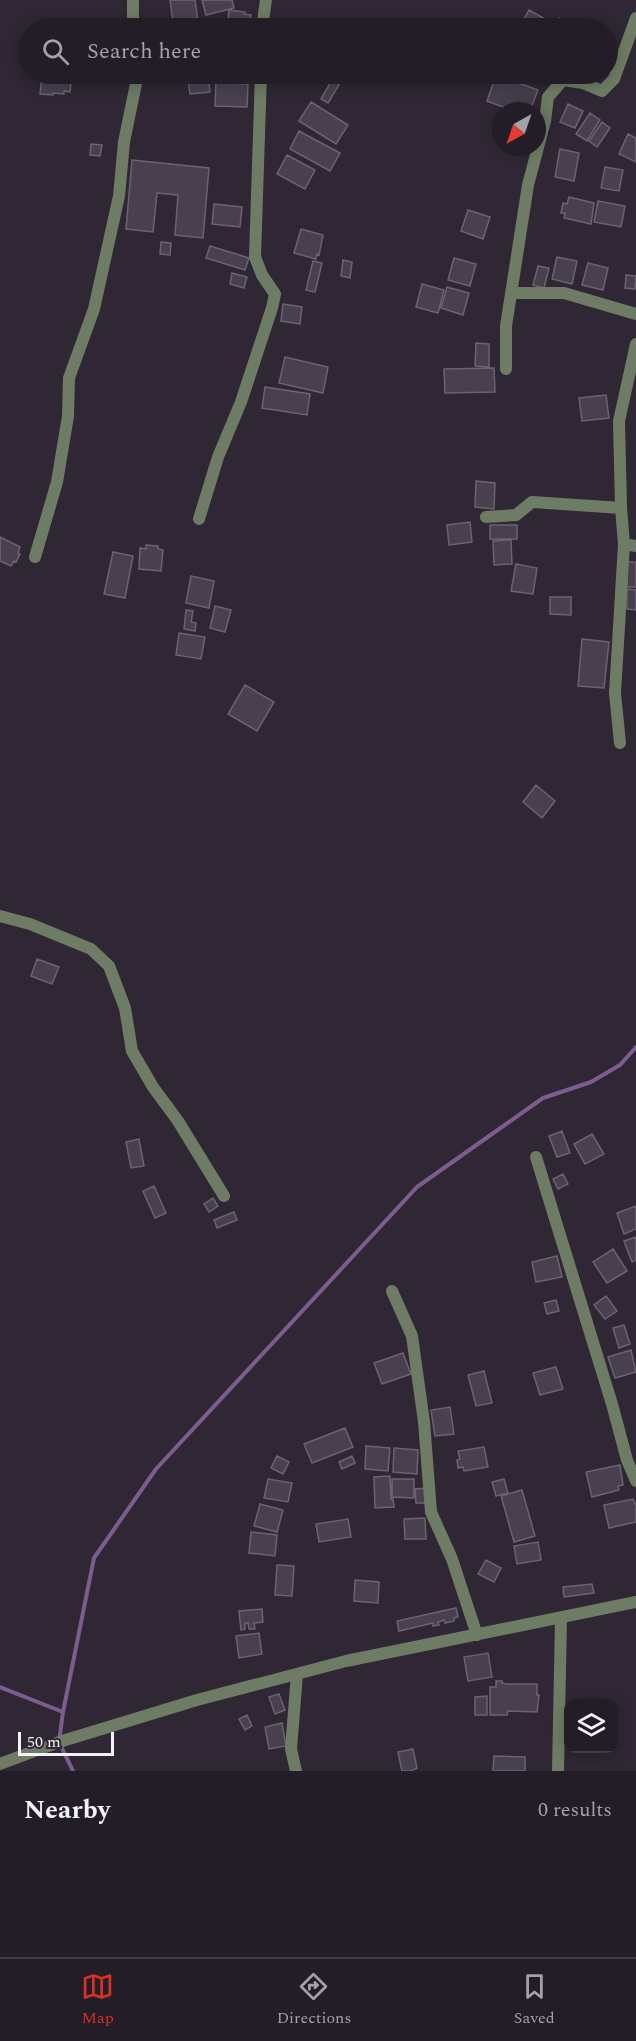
<!DOCTYPE html>
<style>
:root{--surface:#231d27;--page:#2f2a33;--text:#f1f3f6;--muted:#a3a2a7;--line:#403b44;--accent:#d93025}
body{margin:0;font-family:Spectral,serif;background:var(--page);color:var(--text)}
.controls{position:absolute;right:18px;bottom:18px;display:grid;overflow:hidden;border-radius:12px;box-shadow:0 3px 15px #0003}
.controls button{width:54px;height:54px;display:grid;place-items:center;padding:0;border:0;border-bottom:2px solid var(--line);background:var(--surface);color:var(--text);font:30px sans-serif}
.compass{position:absolute;left:492px;top:102px;width:54px;height:54px;border-radius:50%;background:var(--surface);box-shadow:0 3px 15px #0003;rotate:220deg}
.scale{position:absolute;left:18px;bottom:15px;width:96px;box-sizing:border-box;padding-left:6px;border:3px solid #f4eff8;border-top:0;font-size:16px;line-height:21px;white-space:nowrap;color:#f4eff8;-webkit-text-stroke:4px #2f2734;paint-order:stroke}
.list{margin:0;padding:0;list-style:none}
h2{display:flex;justify-content:space-between;align-items:center;height:78px;margin:0;padding:0 24px;font-size:26px}
h2 small{font-size:20px;font-weight:400;color:var(--muted)}
.icon{flex:none;width:33px;height:33px;fill:none;stroke:currentColor;stroke-width:2;stroke-linecap:round;stroke-linejoin:round}
.map{position:relative;flex:none;width:636px;height:1771px;overflow:hidden}
.search{position:absolute;background:var(--surface);box-shadow:0 3px 15px #0003;left:18px;right:18px;top:18px;height:66px;display:flex;align-items:center;gap:15px;box-sizing:border-box;padding:0 21px;border-radius:33px;color:var(--muted);font-size:22px}
.sheet{height:186px;background:var(--surface)}
nav{display:flex;justify-content:space-around;align-items:center;box-sizing:border-box;height:84px;border-top:2px solid var(--line);background:var(--surface);font-size:16px;color:var(--muted)}
nav a{display:grid;justify-items:center;gap:3px}
nav .on{color:var(--accent)}
.map>svg:first-child{display:block}
.lines{fill:none;stroke-linecap:round;stroke-linejoin:round}
.stream{stroke:#7d5d90;stroke-width:4}
.building{fill:#49404f;stroke:#6c6272;stroke-width:1.5}
.minor{stroke:#6e7c65;stroke-width:12}
</style>
<div class="map">
<svg width="636" height="1771" viewBox="0 0 636 1771">
<rect width="100%" height="100%" fill="#2f2734"/>
<g class="lines">
<path class="stream" d="M0,1687L63,1712
M73,1771L59,1742L63,1712L94,1558L156,1469L417,1187L543,1098L591,1082L620,1065L636,1047"/>
</g>
<path class="building" d="M170,0H195L199,28H174Z
M202,0H232L234,8L206,15Z
M229,10L245,12L244,14L251,15L250,20L255,21L254,28H227Z
M529,10L547,20L543,28H519Z
M559,18L578,28H554Z
M37,74H72L70,92L64,91V94L53,93V95L40,94L42,76L37,75Z
M187,74H208L210,92L190,94Z
M496,75L538,90L530,111H514L487,101Z
M332,80L339,85L328,103L321,99Z
M216,82L248,84L247,107L215,106Z
M311,102L348,125L336,144L299,121Z
M568,104L583,111L575,128L560,122Z
M590,113L600,120L587,141L576,134Z
M602,122L610,128L597,147L589,141Z
M299,131L340,153L330,171L290,149Z
M628,134L636,138V162L619,154Z
M91,144L102,145L100,156L90,155Z
M560,149L579,153L574,181L555,177Z
M287,155L315,170L305,189L277,174Z
M132,160L209,168L203,238L175,235L178,195L157,193L153,232L126,229Z
M605,167L623,170L619,191L601,188Z
M569,197L594,203L591,224L564,218L565,213H561L563,203L567,204Z
M598,201L625,206L621,227L594,222Z
M214,204L242,207L240,227L212,224Z
M468,210L490,217L483,239L461,231Z
M301,229L323,235L319,255L317,254L316,259L294,253Z
M161,242L171,243L170,255L160,254Z
M210,246L249,258L245,270L206,258Z
M557,257L577,261L572,284L552,279Z
M454,258L476,264L470,286L448,280Z
M343,260L352,262L350,278L341,276Z
M313,261L322,263L315,292L306,290Z
M588,263L608,268L603,290L582,285Z
M538,266L549,268L544,288L533,285Z
M232,273L247,277L244,288L230,284Z
M626,275L636,276L635,289L625,288Z
M422,284L444,290L438,313L416,307Z
M447,287L469,293L463,315L441,308Z
M283,304L302,307L300,324L281,321Z
M476,343L489,344V367L475,366Z
M285,357L328,367L323,393L279,383Z
M494,368L495,392L445,393L444,369Z
M265,387L310,394L307,415L262,408Z
M606,395L609,418L582,421L579,398Z
M476,481L495,483L494,509L475,507Z
M470,522L472,542L449,545L447,525Z
M490,525H517V539H490Z
M0,537L20,547L18,553L20,554L16,562L14,561L11,566L0,561Z
M511,540L512,564L494,565L493,541Z
M146,545L158,546V549L163,550L161,571L139,569L140,548L146,549Z
M113,552L133,556L125,598L104,594Z
M627,562H636V587H627Z
M516,564L537,568L533,594L511,591Z
M191,576L214,581L209,608L186,603Z
M627,589L636,590V610L627,609Z
M550,597H571V615L550,614Z
M215,606L231,610L225,632L210,628Z
M186,610L193,611L191,622L196,623L195,631L184,629Z
M179,633L205,637L201,659L176,655Z
M582,639L609,642L604,688L578,686Z
M245,685L274,702L257,731L228,714Z
M536,785L555,801L542,818L523,802Z
M37,959L59,967L52,984L31,976Z
M562,1131L570,1153L557,1157L549,1136Z
M592,1134L604,1154L585,1164L574,1144Z
M139,1139L144,1166L131,1168L126,1142Z
M563,1174L568,1184L558,1189L553,1179Z
M154,1186L166,1213L155,1218L143,1191Z
M213,1198L218,1206L209,1212L204,1204Z
M636,1206V1229L624,1234L617,1213Z
M234,1212L237,1220L217,1228L214,1220Z
M636,1237V1260L632,1262L624,1241Z
M613,1249L627,1271L607,1283L593,1262Z
M557,1256L562,1277L536,1282L532,1262Z
M606,1296L617,1311L605,1319L594,1305Z
M556,1300L559,1311L547,1314L544,1303Z
M624,1325L630,1344L619,1348L613,1328Z
M631,1350L636,1372L615,1378L608,1357Z
M403,1353L411,1374L382,1384L374,1363Z
M556,1367L563,1389L540,1395L533,1373Z
M484,1371L492,1403L476,1406L468,1375Z
M450,1407L454,1434L435,1436L431,1410Z
M345,1428L353,1447L312,1463L304,1444Z
M366,1446L390,1448L388,1471L365,1469Z
M484,1447L488,1467L464,1471L463,1467L458,1468L457,1460L460,1459L458,1451Z
M394,1448L418,1450L417,1474L393,1472Z
M277,1456L289,1462L283,1474L271,1468Z
M352,1456L355,1463L342,1469L339,1462Z
M620,1465L623,1485L618,1486L619,1490L592,1497L586,1472Z
M390,1476L391,1499H393L394,1507L375,1508L374,1477Z
M268,1479L292,1483L288,1502L264,1498Z
M392,1479H414V1498L392,1497Z
M504,1479L508,1493L496,1496L492,1482Z
M426,1488V1503H416L415,1489Z
M522,1490L535,1536L514,1542L501,1496Z
M633,1499L636,1506V1522L609,1528L604,1505Z
M260,1504L283,1510L277,1532L254,1526Z
M425,1518L426,1539H405L404,1519Z
M348,1519L351,1537L319,1542L316,1524Z
M251,1532L277,1535L275,1556L249,1553Z
M538,1542L541,1560L517,1564L514,1546Z
M486,1560L501,1568L494,1582L478,1574Z
M277,1565L294,1566L292,1596L275,1595Z
M355,1580L379,1582L378,1603L354,1601Z
M592,1584L594,1593L564,1597L563,1587Z
M456,1608L458,1617L454,1618V1621L445,1623L444,1620L438,1622L439,1625L433,1626V1623L399,1631L397,1621Z
M262,1609L263,1622L254,1623L255,1629H249L248,1623H245V1629L241,1630L239,1611Z
M259,1633L262,1654L239,1658L236,1636Z
M488,1653L492,1677L468,1681L464,1657Z
M496,1681H502V1683L506,1684H537V1695H539L537,1712L508,1711L507,1715H490V1687H496Z
M279,1694L285,1710L275,1714L269,1697Z
M487,1696V1715H475V1697Z
M247,1715L252,1726L245,1730L239,1719Z
M282,1723L286,1746L269,1749L265,1727Z
M413,1749L417,1768L411,1771H402L398,1752Z
M494,1756L525,1757V1771H493Z"/>
<g class="lines">
<path class="minor" d="M133,28V0
M262,28L266,0
M513,293H564L636,314
M636,344L619,421L621,508L624,544L636,546
M506,369V326L528,185L545,121L548,97L563,80L583,83L602,91L614,79L636,18
M486,517L516,515L532,502L621,508
M199,519L218,457L241,402L272,308L275,294L262,275L255,257L261,74
M35,557L57,482L68,416L69,378L94,309L119,196L124,142L138,74
M620,743L615,693L624,544
M0,916L30,924L91,949L109,966L125,1008L132,1051L153,1087L178,1121L224,1196
M536,1157L612,1404L627,1460L636,1481
M392,1291L412,1336L424,1422L431,1512L452,1559L477,1635
M0,1764L59,1742L197,1700L346,1661L636,1602
M296,1771L291,1749L297,1674
M558,1771L561,1619"/>
</g>
</svg>
<div class="controls">
<button><svg class="icon" aria-label="layers" viewBox="0 0 24 24"><path d="M12 4l9 5-9 5-9-5zM3 14l9 5 9-5"/></svg></button>
</div>
<svg class="compass" viewBox="-18 -18 36 36"><path d="M0-13l5 13h-10z" fill="#e53935"/><path d="M0 13l5-13h-10z" fill="#a3a2a7"/></svg>
<div class="scale">50 m</div>
<div class="search"><svg class="icon" aria-label="search" viewBox="0 0 24 24"><circle cx="10" cy="10" r="6"/><path d="M15 15l6 6"/></svg>Search here</div>
</div>
<section class="sheet">
<h2>Nearby<small>0 results</small></h2>
<ul class="list">
</ul>
</section>
<nav>
<a class="on"><svg class="icon" aria-label="map" viewBox="0 0 24 24"><path d="M3 6l6-2 6 2 6-2v14l-6 2-6-2-6 2zM9 4v14M15 6v14"/></svg>Map</a>
<a><svg class="icon" aria-label="directions" viewBox="0 0 24 24"><path d="M12 3l9 9-9 9-9-9zM9 14v-3h6M13 9l2 2-2 2"/></svg>Directions</a>
<a><svg class="icon" aria-label="saved" viewBox="0 0 24 24"><path d="M7 4h10v16l-5-4-5 4z"/></svg>Saved</a>
</nav>
